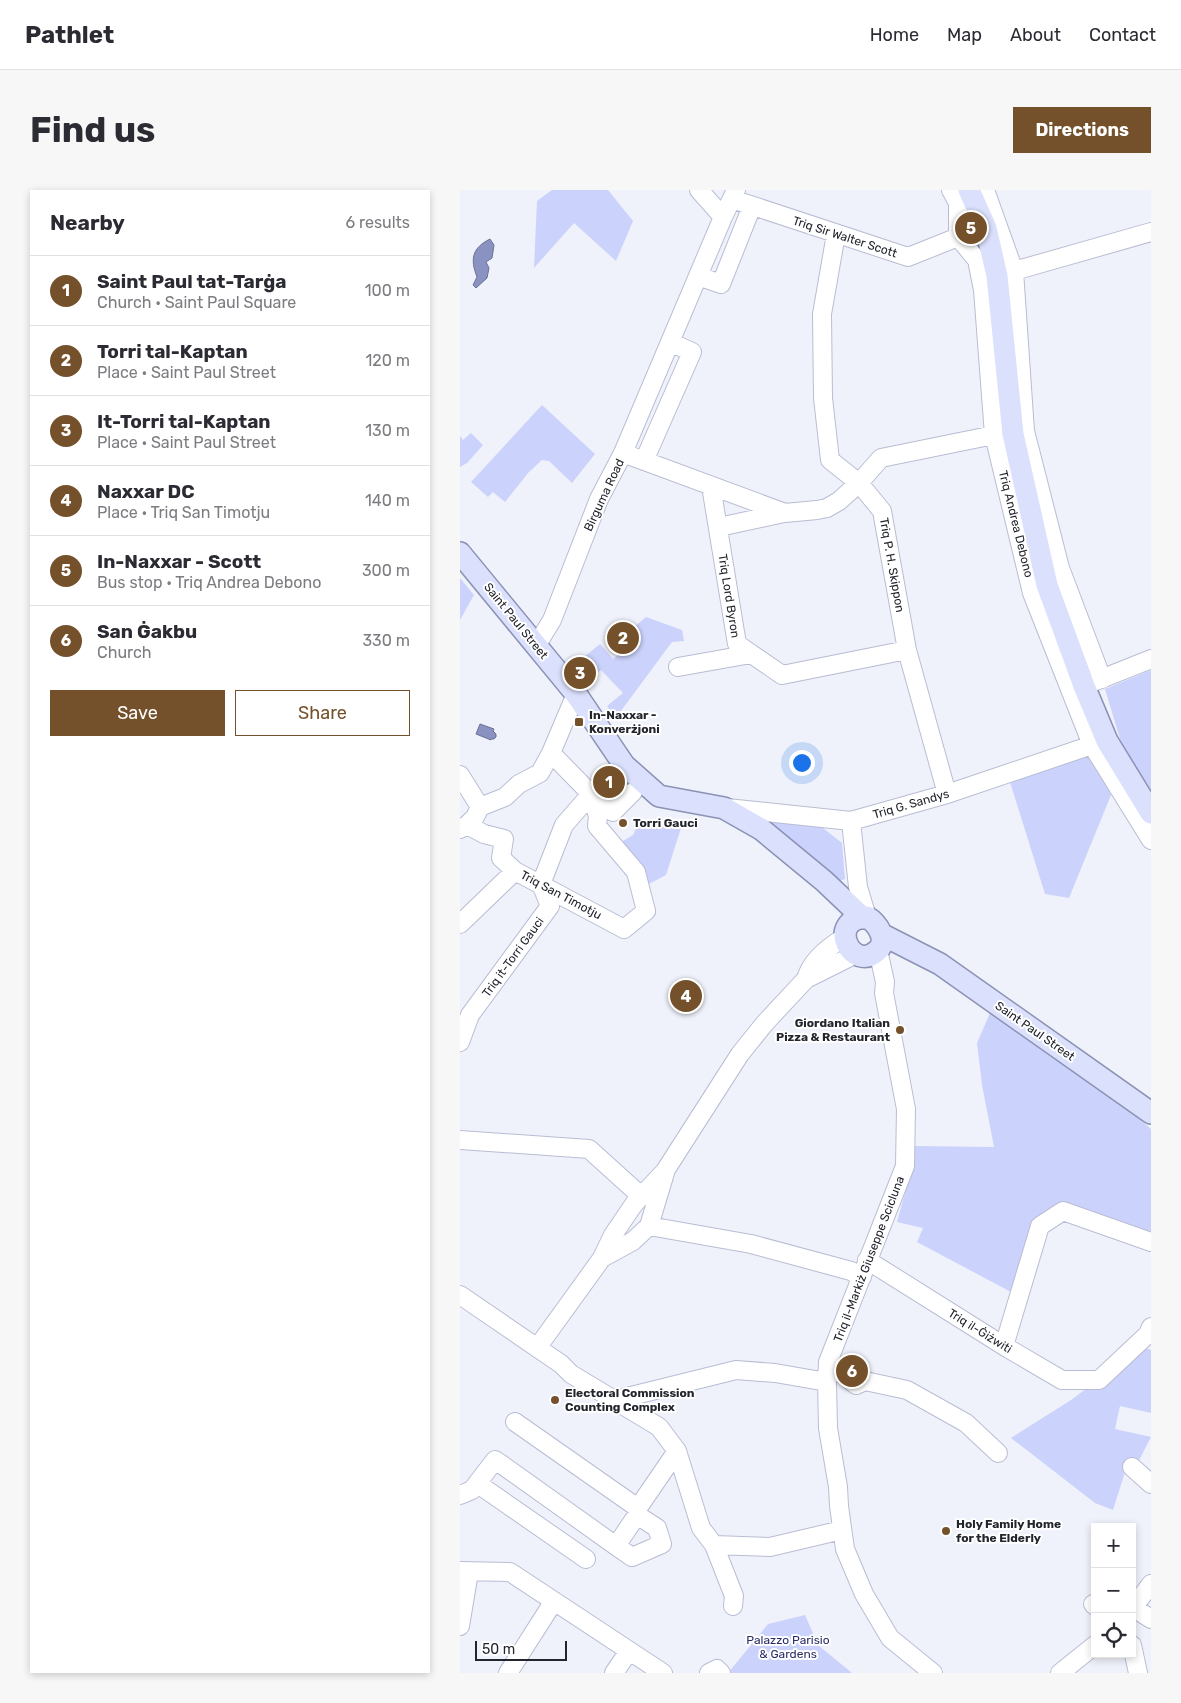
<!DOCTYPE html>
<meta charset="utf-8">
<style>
:root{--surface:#fff;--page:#f7f7f7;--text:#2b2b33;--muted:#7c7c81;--line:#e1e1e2;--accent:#75512b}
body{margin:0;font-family:Rubik,sans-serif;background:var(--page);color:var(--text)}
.controls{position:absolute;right:15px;bottom:15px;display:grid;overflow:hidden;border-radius:0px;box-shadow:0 2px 8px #0003}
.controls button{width:45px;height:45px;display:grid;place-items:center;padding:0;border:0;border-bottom:1px solid var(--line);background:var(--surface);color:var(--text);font:25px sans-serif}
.scale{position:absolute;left:15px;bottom:12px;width:92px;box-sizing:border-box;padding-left:5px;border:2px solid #23252d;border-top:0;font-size:14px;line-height:18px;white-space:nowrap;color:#23252d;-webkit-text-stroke:4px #fff;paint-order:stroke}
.you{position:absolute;left:341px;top:572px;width:18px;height:18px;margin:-12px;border:4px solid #fff;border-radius:50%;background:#1a73e8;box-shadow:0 0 0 8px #1a73e833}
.badge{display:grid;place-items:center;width:32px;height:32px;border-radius:50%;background:var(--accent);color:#fff;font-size:16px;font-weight:700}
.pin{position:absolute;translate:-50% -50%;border:2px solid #fff;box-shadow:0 1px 5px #0006}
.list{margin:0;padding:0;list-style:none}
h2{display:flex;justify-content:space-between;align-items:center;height:65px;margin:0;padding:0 20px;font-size:21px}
h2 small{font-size:16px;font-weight:400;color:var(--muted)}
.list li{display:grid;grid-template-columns:32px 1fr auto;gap:15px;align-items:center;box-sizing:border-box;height:70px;padding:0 20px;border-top:1px solid var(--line)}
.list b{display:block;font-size:19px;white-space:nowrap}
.list p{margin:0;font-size:16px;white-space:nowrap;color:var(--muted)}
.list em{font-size:16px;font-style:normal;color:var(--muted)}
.actions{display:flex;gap:10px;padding:15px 20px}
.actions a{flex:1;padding:11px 0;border:1px solid var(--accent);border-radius:0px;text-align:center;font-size:18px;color:var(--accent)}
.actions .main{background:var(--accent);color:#fff}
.icon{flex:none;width:28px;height:28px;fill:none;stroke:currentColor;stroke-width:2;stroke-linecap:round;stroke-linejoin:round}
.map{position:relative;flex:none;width:691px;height:1483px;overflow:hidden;border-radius:0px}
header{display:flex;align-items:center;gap:30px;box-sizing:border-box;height:70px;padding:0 25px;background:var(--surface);border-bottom:1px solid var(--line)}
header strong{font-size:24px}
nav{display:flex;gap:28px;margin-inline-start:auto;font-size:18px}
.intro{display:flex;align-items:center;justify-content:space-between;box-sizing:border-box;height:120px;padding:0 30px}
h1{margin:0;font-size:35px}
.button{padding:12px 22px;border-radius:0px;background:var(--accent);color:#fff;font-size:18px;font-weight:700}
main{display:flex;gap:30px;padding:0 30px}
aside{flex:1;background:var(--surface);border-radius:0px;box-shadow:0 2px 8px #0003}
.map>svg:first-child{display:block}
.green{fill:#cbd2fb}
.water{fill:#8a92c2;stroke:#6b7195}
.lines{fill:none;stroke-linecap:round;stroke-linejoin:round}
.minor-casing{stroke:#b8bdd3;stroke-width:20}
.major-casing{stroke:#8b92b4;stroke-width:24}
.minor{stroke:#fff;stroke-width:18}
.major{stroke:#dbe0fd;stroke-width:21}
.poi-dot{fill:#75512b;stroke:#fff;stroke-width:2}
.labels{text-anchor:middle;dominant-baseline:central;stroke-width:4;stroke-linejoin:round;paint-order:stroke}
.street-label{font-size:12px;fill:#23252d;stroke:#fff}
.poi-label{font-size:12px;font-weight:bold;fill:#23252d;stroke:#fff;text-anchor:start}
.park-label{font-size:12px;fill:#2a2d68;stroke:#fff}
</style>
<header>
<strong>Pathlet</strong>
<nav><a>Home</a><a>Map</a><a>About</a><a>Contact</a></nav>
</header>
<div class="intro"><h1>Find us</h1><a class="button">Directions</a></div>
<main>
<aside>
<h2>Nearby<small>6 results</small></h2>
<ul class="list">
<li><span class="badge">1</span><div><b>Saint Paul tat-Tarġa</b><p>Church · Saint Paul Square</p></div><em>100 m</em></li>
<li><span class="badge">2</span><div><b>Torri tal-Kaptan</b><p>Place · Saint Paul Street</p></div><em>120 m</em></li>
<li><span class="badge">3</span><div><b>It-Torri tal-Kaptan</b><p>Place · Saint Paul Street</p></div><em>130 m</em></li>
<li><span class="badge">4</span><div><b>Naxxar DC</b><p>Place · Triq San Timotju</p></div><em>140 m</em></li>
<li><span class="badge">5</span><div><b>In-Naxxar - Scott</b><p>Bus stop · Triq Andrea Debono</p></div><em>300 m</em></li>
<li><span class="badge">6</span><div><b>San Ġakbu</b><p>Church</p></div><em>330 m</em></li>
</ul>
<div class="actions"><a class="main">Save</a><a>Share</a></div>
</aside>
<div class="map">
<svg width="691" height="1483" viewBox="0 0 691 1483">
<rect width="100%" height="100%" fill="#f0f2fb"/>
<path class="green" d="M92,0H148L173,31L156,71L114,33L74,78L77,11Z
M82,215L135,264L112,293L89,271L82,270L68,283L45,312L33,302L28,307L11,292Z
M11,243L23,255L7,273L0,277V246L3,250Z
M0,388L14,405L0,430Z
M186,427L222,440L224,451L212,452L155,529L147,516L163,503L141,480L137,483L124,467L140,454L153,469L176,451L169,441Z
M691,480V606L660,549L645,499Z
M626,566C639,574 645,593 651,605L609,708L585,704L549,589Z
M310,627L363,638L382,653L385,689L377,692L311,637Z
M180,629L221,638L206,685L185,696L158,654L173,645Z
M530,823L663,915L691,939V1044L602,1017L577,1026L551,1102L457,1052L463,1038L437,1032L450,985L454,956L534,957L522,895L517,853Z
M680,1159H689L691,1160V1223L660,1216L655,1239L691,1247L672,1284L666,1279L653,1320L635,1313L551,1248L611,1210Z
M345,1425L358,1455L392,1483H268L308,1434Z"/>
<path class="water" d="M30,49L34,55L32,68L26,72L29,78L27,88L16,98L13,95L17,87C10,69 12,58 30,49Z
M20,534L34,539L33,541L36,544V547L34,549H31V550L16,544Z"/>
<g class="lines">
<defs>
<path id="minor" d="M239,0L263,27
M491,0L498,13V47L517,70L523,100L534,245L572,403L632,555L691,650
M525,0L554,81L565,241L600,378L642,489
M272,9L448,67L498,47
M376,44L362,124L363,208L370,270L399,293L422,321L447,460L487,604
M554,81L691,42
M238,86L261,94L292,16
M163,263L325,323L357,320L367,318L379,311L399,293L421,268L534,245
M184,271L232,162L210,152
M251,296L277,454L322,485L447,460
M259,337L324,323
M76,456L92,430L139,309L163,263L263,27L276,0
M218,477L291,464
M631,493L691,469
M116,504L91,563L131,604L153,622L173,602
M0,585L20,617
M267,618L391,631L487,604L632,555
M391,631L398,697L407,727
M7,635L24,644L44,649L41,668L55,681L164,739L186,721L176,682L137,636L138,626L131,604
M0,639L7,635L15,627L20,617L45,607L59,594L80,583L91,563
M0,734L55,681
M418,760L425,792L424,803L446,919L445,976L368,1172L367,1192L368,1238L378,1297L379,1316L385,1359L404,1404L430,1448L473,1483
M346,789C351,770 368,757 385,747
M0,852L10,825L90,716L81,694L104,635L131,604
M0,950L129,959L181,1006
M189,1036L291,1054L391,1081L402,1087
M142,1068L173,1051L189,1036L205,983
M407,1070L544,1156L602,1190H639L688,1144L691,1137
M0,1105L101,1174L111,1184L199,1237L217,1261L241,1338L254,1355L274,1406L273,1416
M544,1156L580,1036L603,1021L691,1052
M77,1158L142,1068L153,1045L174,1014L205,981L280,864L305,833L346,789L396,764
M368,1172L396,1195L405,1191L447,1200L506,1233L538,1263
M155,1210L276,1180L315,1183L367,1192
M55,1232L175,1316L180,1315L217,1261
M672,1277L691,1294
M18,1294L126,1369
M0,1305L12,1300L35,1270L41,1274L156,1356L172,1367L202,1354L197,1338L177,1325L156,1356
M254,1355L310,1357L382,1340
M0,1381L50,1382L203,1483
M633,1414L635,1416
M674,1418L691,1429
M672,1419L691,1394
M0,1436L9,1382
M672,1455L678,1483
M48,1483L94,1411
M154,1483L169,1461
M249,1483L257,1479L261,1483
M600,1483L635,1455"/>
<path id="major" d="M509,0L526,38L537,86L553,244L587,395L624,496L647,551L691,623
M0,363L116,504L164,575L199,606L264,618L301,639L364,691L403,728
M407,727C417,733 429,750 418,760C392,785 365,729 407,727Z
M421,744L480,774L691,923"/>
</defs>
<use href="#minor" class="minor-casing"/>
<use href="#major" class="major-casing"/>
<use href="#minor" class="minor"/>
<use href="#major" class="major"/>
</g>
<g class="poi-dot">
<rect x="114" y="527" width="10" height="10" rx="2.5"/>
<circle cx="163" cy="633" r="5"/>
<circle cx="440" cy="840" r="5"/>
<circle cx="95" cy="1210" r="5"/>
<circle cx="486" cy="1341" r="5"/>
</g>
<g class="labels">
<g class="street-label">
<text transform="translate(385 47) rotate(18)">Triq Sir Walter Scott</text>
<text transform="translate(144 305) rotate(-65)">Birguma Road</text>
<text transform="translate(556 334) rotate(76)">Triq Andrea Debono</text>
<text transform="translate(432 375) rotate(80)">Triq P. H. Skippon</text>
<text transform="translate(269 406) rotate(81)">Triq Lord Byron</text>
<text transform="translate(56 431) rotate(51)">Saint Paul Street</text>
<text transform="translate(451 614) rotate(-16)">Triq G. Sandys</text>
<text transform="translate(101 705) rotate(28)">Triq San Timotju</text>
<text transform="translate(53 767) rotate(-54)">Triq it-Torri Gauci</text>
<text transform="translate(575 841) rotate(35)">Saint Paul Street</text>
<text transform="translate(409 1069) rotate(-69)">Triq il-Markiż Giuseppe Scicluna</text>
<text transform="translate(520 1141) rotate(32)">Triq il-Ġiżwiti</text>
</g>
<g class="poi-label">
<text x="129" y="525">In-Naxxar -<tspan x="129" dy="14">Konverżjoni</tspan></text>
<text x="173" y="633">Torri Gauci</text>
<text x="430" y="833" text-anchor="end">Giordano Italian<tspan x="430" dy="14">Pizza &amp; Restaurant</tspan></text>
<text x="105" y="1203">Electoral Commission<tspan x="105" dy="14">Counting Complex</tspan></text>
<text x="496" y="1334">Holy Family Home<tspan x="496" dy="14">for the Elderly</tspan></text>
</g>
<g class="park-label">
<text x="328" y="1450">Palazzo Parisio<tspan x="328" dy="14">&amp; Gardens</tspan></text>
</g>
</g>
</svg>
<div class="controls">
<button>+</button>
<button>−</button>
<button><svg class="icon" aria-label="locate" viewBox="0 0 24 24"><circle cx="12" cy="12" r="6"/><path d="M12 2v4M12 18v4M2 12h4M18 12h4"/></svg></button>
</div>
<div class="scale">50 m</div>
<div class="you"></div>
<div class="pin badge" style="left:149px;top:592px">1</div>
<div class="pin badge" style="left:163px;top:448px">2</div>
<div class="pin badge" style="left:120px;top:483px">3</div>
<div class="pin badge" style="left:226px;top:806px">4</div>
<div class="pin badge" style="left:511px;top:38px">5</div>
<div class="pin badge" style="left:392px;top:1181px">6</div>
</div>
</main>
